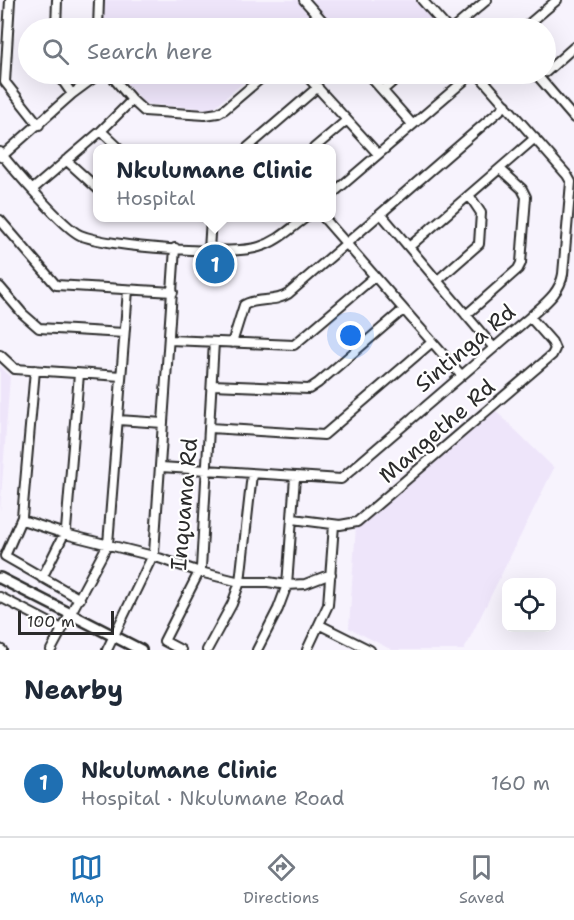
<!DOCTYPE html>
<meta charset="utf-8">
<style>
:root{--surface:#fff;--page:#f6f6f7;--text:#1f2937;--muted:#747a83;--line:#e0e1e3;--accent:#1f6fb2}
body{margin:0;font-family:"Shantell Sans",sans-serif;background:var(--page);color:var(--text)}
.controls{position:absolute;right:18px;bottom:18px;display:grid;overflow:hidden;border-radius:12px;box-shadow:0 6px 24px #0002}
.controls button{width:54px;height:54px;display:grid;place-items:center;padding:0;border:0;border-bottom:2px solid var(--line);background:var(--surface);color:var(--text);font:30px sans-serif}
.scale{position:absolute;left:18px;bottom:15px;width:96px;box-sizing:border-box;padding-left:6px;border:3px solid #2b2b2b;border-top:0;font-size:16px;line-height:21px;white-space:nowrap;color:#2b2b2b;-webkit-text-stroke:4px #fff;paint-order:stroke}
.you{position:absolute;left:351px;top:336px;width:21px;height:21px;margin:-15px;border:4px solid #fff;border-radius:50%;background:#1a73e8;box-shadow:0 0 0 9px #1a73e833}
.badge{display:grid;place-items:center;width:39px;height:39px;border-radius:50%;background:var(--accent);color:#fff;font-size:20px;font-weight:700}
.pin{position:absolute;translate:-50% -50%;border:3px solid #fff;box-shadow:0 2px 6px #0006}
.popup{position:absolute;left:93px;top:144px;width:243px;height:78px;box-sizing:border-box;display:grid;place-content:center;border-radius:12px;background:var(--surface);filter:drop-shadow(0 2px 4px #0005);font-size:20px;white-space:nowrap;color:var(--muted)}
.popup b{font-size:22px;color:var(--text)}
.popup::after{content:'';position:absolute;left:50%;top:100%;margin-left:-12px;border:12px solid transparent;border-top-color:var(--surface)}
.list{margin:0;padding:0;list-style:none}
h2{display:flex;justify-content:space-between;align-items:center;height:78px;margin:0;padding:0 24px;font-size:26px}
h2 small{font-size:20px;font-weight:400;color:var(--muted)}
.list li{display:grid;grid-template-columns:39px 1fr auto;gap:18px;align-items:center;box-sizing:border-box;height:108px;padding:0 24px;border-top:2px solid var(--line)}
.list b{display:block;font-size:22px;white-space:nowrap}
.list p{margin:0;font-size:20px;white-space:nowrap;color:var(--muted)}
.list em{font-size:20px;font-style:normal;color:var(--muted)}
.icon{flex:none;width:33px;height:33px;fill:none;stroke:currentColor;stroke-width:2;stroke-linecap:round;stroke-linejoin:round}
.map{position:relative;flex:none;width:574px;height:650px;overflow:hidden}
.search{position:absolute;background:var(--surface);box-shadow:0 6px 24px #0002;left:18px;right:18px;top:18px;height:66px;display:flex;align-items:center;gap:15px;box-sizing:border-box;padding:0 21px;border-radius:33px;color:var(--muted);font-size:22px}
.sheet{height:186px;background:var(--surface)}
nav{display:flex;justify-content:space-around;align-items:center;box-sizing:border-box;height:84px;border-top:2px solid var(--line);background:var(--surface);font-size:16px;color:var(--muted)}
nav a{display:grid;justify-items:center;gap:3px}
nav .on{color:var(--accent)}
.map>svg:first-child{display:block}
.built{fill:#eee5fa}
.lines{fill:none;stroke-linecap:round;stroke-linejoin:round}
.minor-casing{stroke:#2b2b2b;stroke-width:12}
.tertiary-casing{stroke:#2b2b2b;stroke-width:14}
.minor{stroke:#fff;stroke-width:8}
.tertiary{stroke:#fff;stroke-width:9}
.labels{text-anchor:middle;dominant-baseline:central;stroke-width:4.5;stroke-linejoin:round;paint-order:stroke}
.street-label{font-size:22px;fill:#2b2b2b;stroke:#fff}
</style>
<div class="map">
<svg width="574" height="650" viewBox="0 0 574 650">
<rect width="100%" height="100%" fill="#f7f3fd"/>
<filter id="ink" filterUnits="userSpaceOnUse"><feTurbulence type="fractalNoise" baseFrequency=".0167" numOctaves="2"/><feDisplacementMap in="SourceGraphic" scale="12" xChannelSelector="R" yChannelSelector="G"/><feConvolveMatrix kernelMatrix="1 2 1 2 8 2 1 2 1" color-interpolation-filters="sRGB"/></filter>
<g filter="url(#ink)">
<path class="built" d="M104,0H416L442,28H337L324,14L308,28H102Z
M118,74H254L212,109L145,104Z
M0,366L10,376L0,512Z
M494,409L554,468L464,650H392L349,628L356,525Z"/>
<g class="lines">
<defs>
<path id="minor" d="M10,0L5,82L39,125
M304,0L329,28
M422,0L447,28
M56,28L57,0
M98,28L99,0
M454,28L487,0
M524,28L557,0
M546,72L574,47
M58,74L72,94
M110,74L132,100L144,111L205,115L218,113L225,109L266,74
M305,74L378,154
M368,74L412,124
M536,74L574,118
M383,90L402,74
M101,131L119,148
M247,148L318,87
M314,148L347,120
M0,152C13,169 64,228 80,235C108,247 230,256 259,247C277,242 290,229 305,218
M1,157L72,94L99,74
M66,160L98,189
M33,189L101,131L132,100
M332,194L472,74
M381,214L494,348
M324,218L461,375
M0,220L56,285L173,292
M409,247L535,138
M209,250L211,218
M438,280L479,244L481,213L469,195
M0,287L23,314L39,328L124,333
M466,315L518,269L521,263L526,197L522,189L500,169
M169,340L294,345L374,277
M232,343L244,305C258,297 274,303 288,294L506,105
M0,355L15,369L121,376
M35,370L22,517L5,556L80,599
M212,385L309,389L318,383L403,310
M118,420L163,423
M210,428L324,435L431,343
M161,467L341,479L530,317C544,304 560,293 563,274L571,182L567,175L478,74
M293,519L340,525L357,522L552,355L555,349L552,342L530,317
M22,520L65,534L153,556L200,572L240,582H268L287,585L305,584L331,574
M42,578L66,530L79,374
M0,597L62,629
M320,625L370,650
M0,649L2,650
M51,650L108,544L128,290
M107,650L154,553L175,248
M181,650L164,641L201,568L214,342
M207,650L232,604L240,582L252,474
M257,650L278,609L287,585L295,477
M307,650L328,605L334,525"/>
<path id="tertiary" d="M0,578L141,650"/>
</defs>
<use href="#minor" class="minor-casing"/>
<use href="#tertiary" class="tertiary-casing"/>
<use href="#minor" class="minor"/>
<use href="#tertiary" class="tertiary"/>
</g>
</g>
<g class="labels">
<g class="street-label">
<text transform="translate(465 348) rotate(-40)">Sintinga Rd</text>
<text transform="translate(437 431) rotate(-41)">Mangethe Rd</text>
<text transform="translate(184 504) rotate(-85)">Inquama Rd</text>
</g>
</g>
</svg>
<div class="controls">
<button><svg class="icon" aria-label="locate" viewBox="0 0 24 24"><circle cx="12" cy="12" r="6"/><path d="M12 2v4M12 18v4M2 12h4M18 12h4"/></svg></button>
</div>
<div class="scale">100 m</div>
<div class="you"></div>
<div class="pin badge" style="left:215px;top:264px">1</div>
<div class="popup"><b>Nkulumane Clinic</b>Hospital</div>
<div class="search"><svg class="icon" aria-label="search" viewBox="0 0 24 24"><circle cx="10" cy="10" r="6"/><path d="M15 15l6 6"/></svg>Search here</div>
</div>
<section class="sheet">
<h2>Nearby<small></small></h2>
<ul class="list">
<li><span class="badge">1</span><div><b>Nkulumane Clinic</b><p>Hospital · Nkulumane Road</p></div><em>160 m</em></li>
</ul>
</section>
<nav>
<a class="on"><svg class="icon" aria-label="map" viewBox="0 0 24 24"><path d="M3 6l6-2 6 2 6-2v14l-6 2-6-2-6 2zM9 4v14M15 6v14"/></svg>Map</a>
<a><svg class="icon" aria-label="directions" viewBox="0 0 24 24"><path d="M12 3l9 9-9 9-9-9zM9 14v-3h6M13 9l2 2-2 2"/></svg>Directions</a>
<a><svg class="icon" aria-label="saved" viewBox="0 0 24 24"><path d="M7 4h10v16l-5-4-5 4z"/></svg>Saved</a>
</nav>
